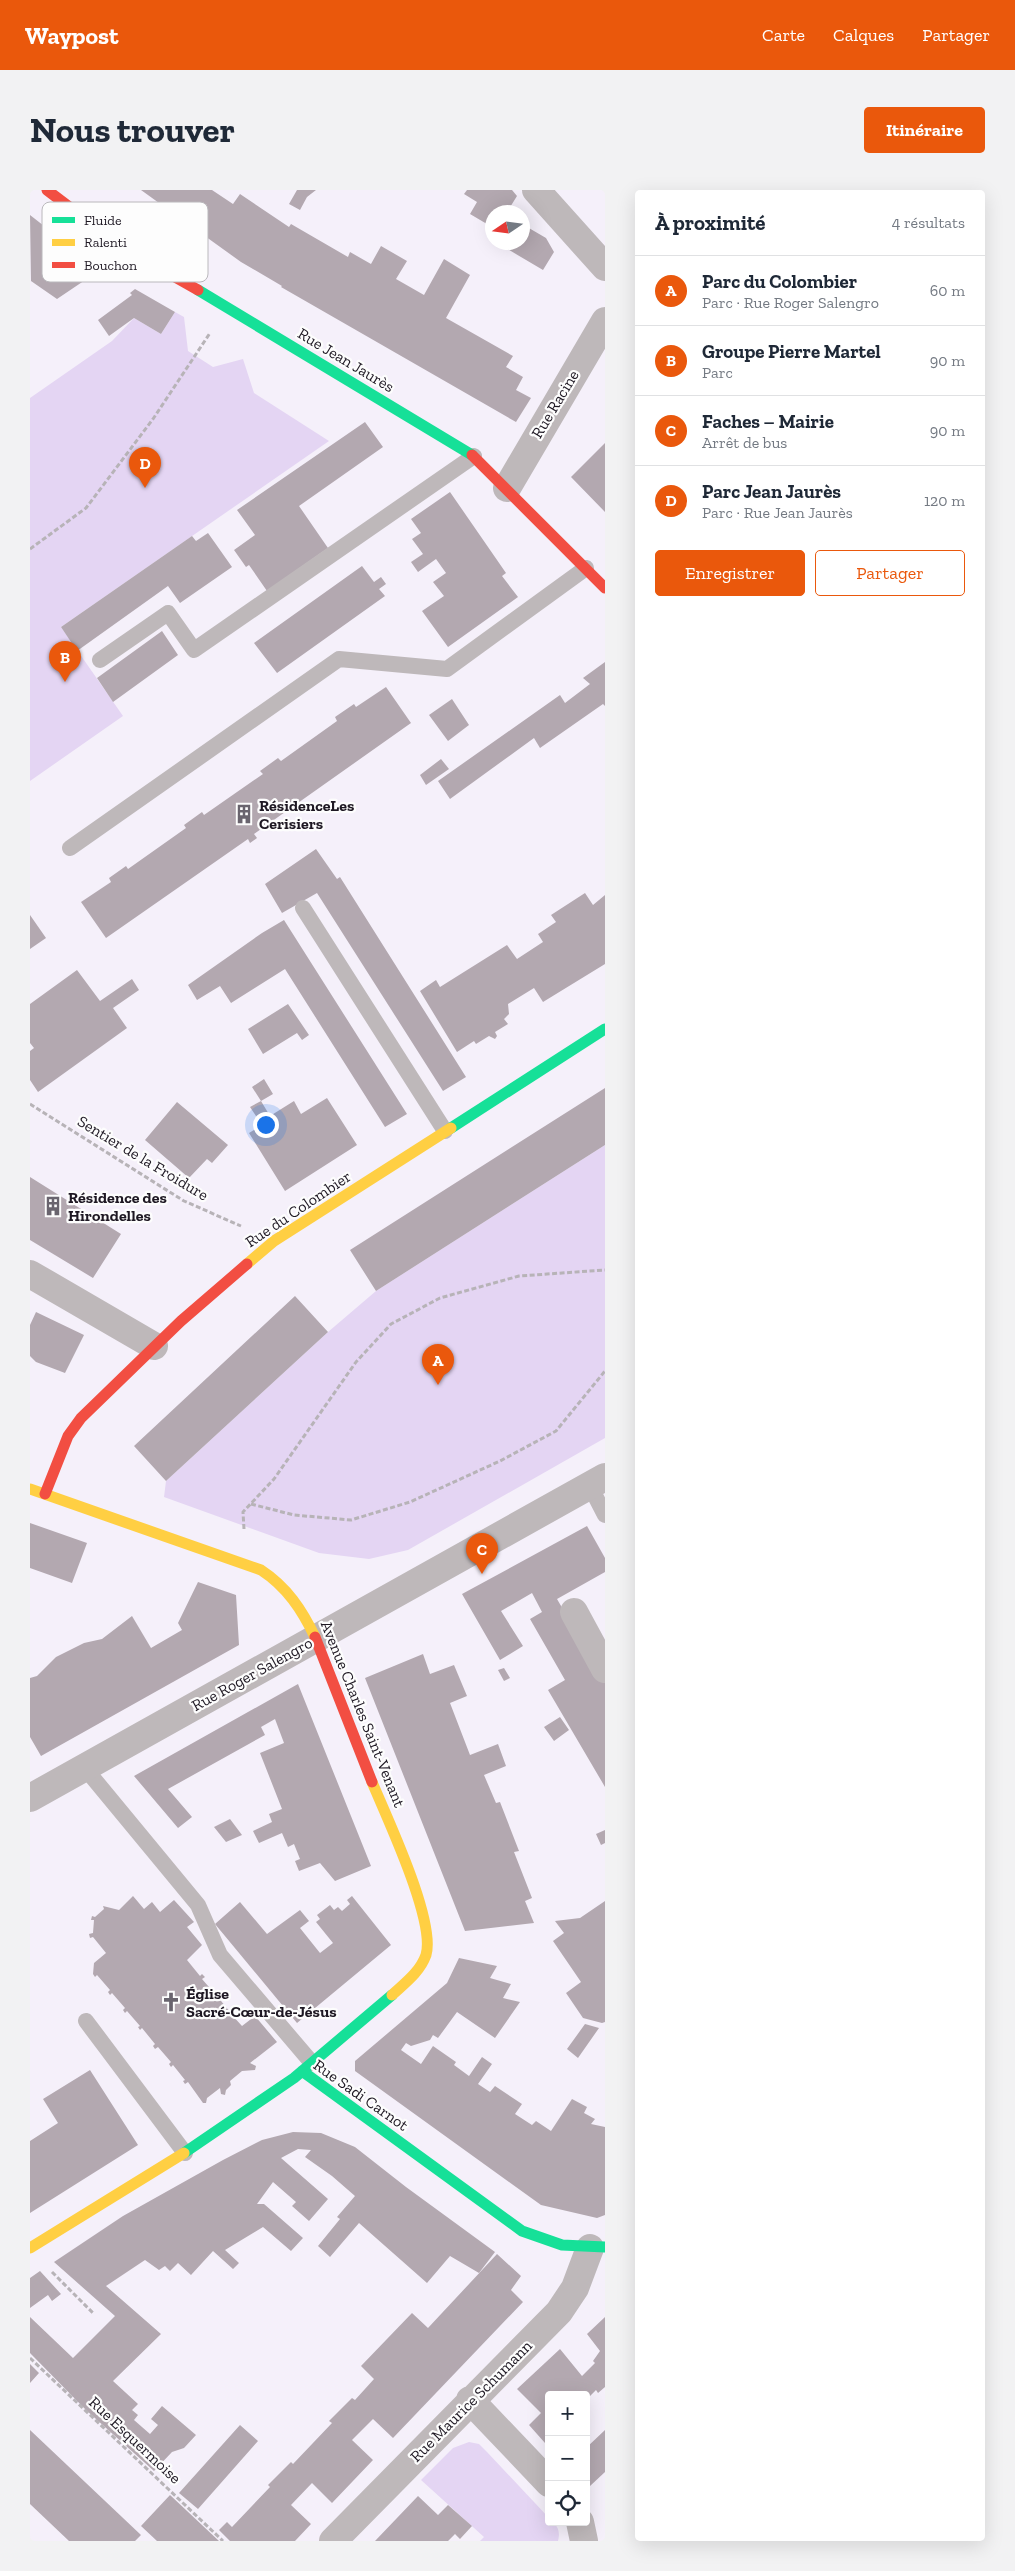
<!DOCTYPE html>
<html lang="fr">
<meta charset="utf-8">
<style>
:root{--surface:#fff;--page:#f2f2f3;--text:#1f2937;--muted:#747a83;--line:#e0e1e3;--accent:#ea580c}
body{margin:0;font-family:"Zilla Slab",serif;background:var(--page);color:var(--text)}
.controls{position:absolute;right:15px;bottom:15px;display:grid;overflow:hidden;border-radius:5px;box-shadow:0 5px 20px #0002}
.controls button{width:45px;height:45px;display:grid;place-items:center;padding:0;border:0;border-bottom:1px solid var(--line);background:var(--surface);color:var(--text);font:25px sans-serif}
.compass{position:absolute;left:455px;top:15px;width:45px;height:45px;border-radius:50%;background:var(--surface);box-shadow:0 5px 20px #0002;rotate:257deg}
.you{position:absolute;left:235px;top:934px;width:18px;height:18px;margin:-12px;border:4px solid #fff;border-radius:50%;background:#1a73e8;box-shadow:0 0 0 8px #1a73e833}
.badge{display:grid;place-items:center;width:32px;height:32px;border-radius:50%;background:var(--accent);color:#fff;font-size:16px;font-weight:700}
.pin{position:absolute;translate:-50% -41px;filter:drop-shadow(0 1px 2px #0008)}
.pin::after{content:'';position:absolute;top:26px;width:18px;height:15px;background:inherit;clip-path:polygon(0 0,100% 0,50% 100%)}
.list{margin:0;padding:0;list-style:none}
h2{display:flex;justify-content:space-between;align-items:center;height:65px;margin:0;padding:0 20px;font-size:21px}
h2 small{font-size:16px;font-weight:400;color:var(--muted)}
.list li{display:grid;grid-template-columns:32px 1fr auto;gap:15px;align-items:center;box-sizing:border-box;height:70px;padding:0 20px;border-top:1px solid var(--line)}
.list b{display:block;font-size:19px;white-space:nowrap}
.list p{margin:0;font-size:16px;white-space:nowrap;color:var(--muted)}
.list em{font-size:16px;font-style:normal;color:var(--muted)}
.actions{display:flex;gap:10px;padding:15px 20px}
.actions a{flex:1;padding:11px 0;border:1px solid var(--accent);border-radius:5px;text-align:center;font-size:18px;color:var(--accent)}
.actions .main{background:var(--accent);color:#fff}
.icon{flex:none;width:28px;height:28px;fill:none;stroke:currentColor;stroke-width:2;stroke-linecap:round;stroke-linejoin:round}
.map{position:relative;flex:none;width:575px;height:2351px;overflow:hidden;border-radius:5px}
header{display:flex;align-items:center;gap:30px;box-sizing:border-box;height:70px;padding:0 25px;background:var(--accent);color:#fff}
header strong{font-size:24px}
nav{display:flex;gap:28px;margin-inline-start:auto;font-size:18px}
.intro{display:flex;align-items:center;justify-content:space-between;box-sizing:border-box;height:120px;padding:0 30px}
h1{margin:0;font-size:35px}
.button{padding:12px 22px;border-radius:5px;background:var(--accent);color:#fff;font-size:18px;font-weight:700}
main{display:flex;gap:30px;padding:0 30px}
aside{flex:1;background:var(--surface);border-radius:5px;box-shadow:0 5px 20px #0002}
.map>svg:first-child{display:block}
.green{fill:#e4d5f3}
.building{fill:#b3a8b0}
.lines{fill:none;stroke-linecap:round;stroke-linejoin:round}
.path{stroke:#b7b3b7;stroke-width:3;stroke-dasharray:5 2.5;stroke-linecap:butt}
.lane{stroke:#beb8ba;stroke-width:16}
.street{stroke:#beb8ba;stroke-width:28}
.fast{stroke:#16e098;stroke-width:11}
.slow{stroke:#ffcf43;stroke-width:11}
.jam{stroke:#f24e42;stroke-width:11}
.labels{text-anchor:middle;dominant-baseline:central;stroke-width:4.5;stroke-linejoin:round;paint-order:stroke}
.street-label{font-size:16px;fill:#1e1823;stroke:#fdfdfd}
.poi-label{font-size:16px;font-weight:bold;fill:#1e1823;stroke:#fdfdfd;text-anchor:start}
.key{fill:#fdfdfd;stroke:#bab8bc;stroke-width:1}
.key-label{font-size:14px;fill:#1e1823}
</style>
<header>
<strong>Waypost</strong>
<nav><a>Carte</a><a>Calques</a><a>Partager</a></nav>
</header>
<div class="intro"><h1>Nous trouver</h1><a class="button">Itinéraire</a></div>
<main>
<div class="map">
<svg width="575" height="2351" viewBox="0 0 575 2351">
<rect width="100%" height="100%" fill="#f5f0fa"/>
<path class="green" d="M145,122L154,127L158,161L183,177L213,169L224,203L299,251L31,437L93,526L0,591V208L82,151L104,128L131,144Z
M575,955V1248L378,1360L339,1369L289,1363L134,1307L136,1291L298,1142L346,1101Z
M439,2252L449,2254L457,2262L519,2328V2332H523C529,2338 530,2343 528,2351H450L454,2347L391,2290L423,2258Z"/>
<path class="building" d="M111,0H182L203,14L210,4L259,37L261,34L318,67L320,62L341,74L351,56L377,71L366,89L394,105L414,69L440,85L416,128L483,166L476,177L493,187L486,200L501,208L486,232L251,97L252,96L211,72Z
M267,0H286L277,7L270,20L259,14Z
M437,0H482L487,6L477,22H462V37L440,24L447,12L434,4Z
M0,25L46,61L70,80L27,109L1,91Z
M492,34L516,48L524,62L513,80L474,57L476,52H492Z
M105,99L145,122L131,144L104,128L79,146L68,130L102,105L100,103Z
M335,232L353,257L269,316L298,358L237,401L219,375L216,377L204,360L225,345L207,320Z
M575,253V322L541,287Z
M420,302L476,383L472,386L488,407L418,457L392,421L414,406L403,392L416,383L406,369L388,382L381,372L393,364L382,349L391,343L381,329Z
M178,343L202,377L150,413L138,396L47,461L31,437L162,346L166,351Z
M332,376L344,392L351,387L356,394L349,399L355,406L247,483L224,453Z
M132,441L148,465L83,512L67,488Z
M575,472V516L573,514L510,558L504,548L420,609L408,591L530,505L535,513L560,494L553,488Z
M356,497L381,533L224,644L227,648L220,653L218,649L76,748L51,712L81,692L79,688L96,676L98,679L156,638L154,635L172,622L174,625L233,584L230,581L248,568L251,571L307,531L305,527L324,514L326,517Z
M422,509L439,535L418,551L399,525Z
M411,569L419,579L396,595L390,585Z
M286,659L307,689L310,687L436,887L413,901L287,703L252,723L235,694Z
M555,703L563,715L575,705V774L513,812L504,798L478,814L479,824L474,829L478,834L465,842L467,846L465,849L459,846L446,854L444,851L427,862L390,801L406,790L410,797L477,755L487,769L513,752L508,744L526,732L521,725Z
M0,725L16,748L0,759Z
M254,730L377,924L355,937L255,779L201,813L190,796L167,810L158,795L232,743Z
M47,780L70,811L102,789L109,800L83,818L97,838L8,902L0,890V861L4,858L0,853V814Z
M258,814L279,845L272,850L267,843L233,864L218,839Z
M234,889L243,904L231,911L222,897Z
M575,898V955L346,1101L320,1060Z
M297,908L327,955L255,1001L219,943L232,935L220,917L231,911L240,926L264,911L271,924Z
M147,912L198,955L182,973L177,969L159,988L115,950Z
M0,987L91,1044L63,1088L0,1050Z
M265,1106L298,1142L136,1291L104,1256Z
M6,1122L54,1145L35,1183L6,1172L0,1166V1135Z
M0,1333L57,1353L42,1393L0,1378Z
M557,1336L575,1368V1382L527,1409L575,1492V1597L518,1500L535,1490L500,1429L512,1422L502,1403L471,1421L493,1456L470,1470L432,1404Z
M168,1392L206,1405L209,1455L11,1566L0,1547V1488L7,1486L26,1467L54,1453L72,1449L102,1426L121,1458L152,1440L148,1433Z
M393,1464L400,1484L424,1475L437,1506L420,1513L440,1565L468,1554L476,1576L454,1585L466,1613L470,1612L489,1661L484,1662L502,1708L495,1711L504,1733L435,1741L335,1488Z
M474,1478L480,1488L474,1491L468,1480Z
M268,1494L341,1676L305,1691L290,1673L269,1681L265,1671L270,1669L264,1654L258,1657L252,1643L229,1653L223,1641L242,1632L239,1624L252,1619L230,1563L254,1553L245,1529L231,1537L235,1545L138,1599L162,1627L148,1638L104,1586Z
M530,1527L539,1540L524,1551L514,1537Z
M200,1629L212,1645L196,1652L184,1637Z
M575,1640V1653L571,1655L566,1644Z
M103,1706L114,1719L122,1712L130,1722L144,1710L164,1732L157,1737L172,1755L157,1770L170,1786L172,1784L175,1787L172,1789L185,1804L187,1802L189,1804L187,1806L200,1822L203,1820L205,1823L202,1825L212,1836L225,1826L247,1852L220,1873L226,1876L225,1880L212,1881L200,1891L201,1895L196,1900L195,1905L191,1904L190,1898L177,1908L176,1913H173L158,1892L155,1894L153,1891L155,1890L143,1875L141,1877L139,1874L141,1872L128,1857L125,1859L123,1856L125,1854L112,1838L110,1840L108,1837L110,1836L97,1821L95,1823L93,1820L95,1818L82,1803L80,1805L78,1802L80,1800L67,1785L65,1787L63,1784L64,1773L76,1763L63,1747L60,1748L59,1744L63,1743L64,1730H61L62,1726L65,1727L74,1719L73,1716L89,1720Z
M322,1706L361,1755L267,1833L185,1734L210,1712L237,1744L270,1720L279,1731L270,1738L290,1763L303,1753L286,1732L290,1729L287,1725L300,1715L304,1720L308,1717L312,1721L320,1714L317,1710Z
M575,1711V1832L572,1833L553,1828L536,1803L551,1792L523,1751L534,1743L525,1731L550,1728Z
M429,1768L467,1776L460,1788L481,1794L473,1808L490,1812L465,1848L427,1822L408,1848L403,1845L400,1850L381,1856L376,1853L371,1860L391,1874L403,1856L426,1872L424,1875L439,1886L452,1867L462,1874L448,1894L460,1902L465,1896L492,1914L485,1924L502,1935L506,1931L521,1941L542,1909L557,1917L554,1923L565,1929L561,1934L575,1937V2025L567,2028L511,2015L325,1881V1871L417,1793Z
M555,1834L569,1838L548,1868L537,1859Z
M60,1880L108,1955L0,2023V1951L28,1933L13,1909Z
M263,1942L291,1943L325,1957L376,1997L465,2062L449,2083L420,2066L397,2093L329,2033L300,2067L288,2056L310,2029L307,2027L325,2006L302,1986L275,1967L281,1960L268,1959L251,1968L298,2009L279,2031L262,2016L266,2012L243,1992L227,2014H234L273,2048L261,2061L233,2037L195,2060L209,2073L203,2079L183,2061L161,2085L148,2073L140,2081L135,2076L129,2080L115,2070L76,2096L131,2144L83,2191L108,2214L102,2220L108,2225L104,2230L120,2244L128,2235L121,2229L132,2216L166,2245L154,2258L142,2262L124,2281L56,2220L0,2163V2127L43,2168L85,2126L24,2072L93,2026L193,1970L232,1950Z
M467,2064L491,2086L481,2100L493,2112L363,2248L343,2229L322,2250L343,2270L302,2313L282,2293L261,2315L281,2334L265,2351H200L189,2340L197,2332L202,2337L240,2297L238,2295L261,2272L263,2274L302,2233L299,2231L322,2208L325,2210L344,2189L331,2176L382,2123L398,2138Z
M10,2081L31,2104L22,2111L18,2105L0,2118V2088Z
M575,2127V2197L568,2203L566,2200L556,2210V2205H519V2249L515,2253L499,2235L511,2223L487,2199L530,2159L552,2186L565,2173L563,2171L570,2161L557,2144Z
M0,2174L9,2183L0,2193Z
M210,2235L228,2251L168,2319L149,2303Z
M0,2240L111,2345L105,2351H39L0,2314Z
M575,2240V2282L560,2296L556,2291V2258Z
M140,2305L189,2351H127L111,2336Z
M388,2306L408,2325L418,2315L442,2336L430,2349L425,2344L418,2351H345Z"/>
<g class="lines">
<path class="path" d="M0,359L56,318L123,229L180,143
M0,914L154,1011L211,1036
M221,1314L264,1325L321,1330L380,1312L470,1271L526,1241L575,1181
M214,1339L213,1322L244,1289L326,1172L361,1134L410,1108L489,1086L575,1080
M22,2082L63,2123
M0,2168L193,2351"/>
<path class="lane" d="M70,470L138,423L164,460L444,266
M40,658L309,469L417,479L556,378
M273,718L415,941
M560,1296L575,1325
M54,1577L168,1715L190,1765L282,1873
M56,1831L155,1963"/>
<path class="street" d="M506,0L575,77
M477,298L575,131
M0,1084L124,1156
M544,1422L575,1479
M0,1608L575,1287
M440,2210L519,2293
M550,2332L554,2351
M303,2351L529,2122L545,2098L560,2058"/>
<path class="fast" d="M168,100L442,265
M421,938L575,839
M272,1881L492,2041L532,2055L575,2057
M154,1963L264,1888L362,1805"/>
<path class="slow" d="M217,1074L244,1051L421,938
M0,1299L231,1380C257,1397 272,1420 285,1447
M342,1592C357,1628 406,1731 396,1765C390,1782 375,1793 362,1805
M0,2058L154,1963"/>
<path class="jam" d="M17,0L92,57L168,100
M442,265L575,398
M15,1304L38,1246L51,1228L151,1131L217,1074
M285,1447L342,1592"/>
</g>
<defs>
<symbol id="building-bare" viewBox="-9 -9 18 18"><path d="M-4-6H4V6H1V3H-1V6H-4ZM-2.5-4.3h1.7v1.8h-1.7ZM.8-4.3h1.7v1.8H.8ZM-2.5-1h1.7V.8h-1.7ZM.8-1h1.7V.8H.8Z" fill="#69646e" stroke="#fdfdfd" stroke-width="2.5" paint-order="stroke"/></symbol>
<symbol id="church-bare" viewBox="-9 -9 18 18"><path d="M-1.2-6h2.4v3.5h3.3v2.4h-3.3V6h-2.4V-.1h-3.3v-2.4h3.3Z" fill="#69646e" stroke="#fdfdfd" stroke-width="2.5" paint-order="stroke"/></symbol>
</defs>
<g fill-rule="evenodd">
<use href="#building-bare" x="200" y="610" width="28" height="28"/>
<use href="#building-bare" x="9" y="1002" width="28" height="28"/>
<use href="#church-bare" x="127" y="1798" width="28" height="28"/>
</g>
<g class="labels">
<g class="street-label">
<text transform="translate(316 170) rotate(31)">Rue Jean Jaurès</text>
<text transform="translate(525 214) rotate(-59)">Rue Racine</text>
<text transform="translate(113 968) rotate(31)">Sentier de la Froidure</text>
<text transform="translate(268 1019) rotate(-34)">Rue du Colombier</text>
<text transform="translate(222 1484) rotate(-29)">Rue Roger Salengro</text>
<text transform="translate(333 1524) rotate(68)">Avenue Charles Saint-Venant</text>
<text transform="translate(331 1905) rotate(35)">Rue Sadi Carnot</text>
<text transform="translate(441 2211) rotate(-45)">Rue Maurice Schumann</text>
<text transform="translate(105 2250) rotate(43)">Rue Esquermoise</text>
</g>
<g class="poi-label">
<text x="229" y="615">RésidenceLes<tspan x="229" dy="18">Cerisiers</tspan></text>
<text x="38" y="1007">Résidence des<tspan x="38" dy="18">Hirondelles</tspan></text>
<text x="156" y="1803">Église<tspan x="156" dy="18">Sacré-Cœur-de-Jésus</tspan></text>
</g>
</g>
<rect x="12" y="12" width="166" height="80" rx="8" class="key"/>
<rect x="22" y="27" width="23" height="6" fill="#16e098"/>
<rect x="22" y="49" width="23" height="7" fill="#ffcf43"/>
<rect x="22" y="72" width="23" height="6" fill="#f24e42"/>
<g class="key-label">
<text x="54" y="35">Fluide</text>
<text x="54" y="57">Ralenti</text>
<text x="54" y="80">Bouchon</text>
</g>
</svg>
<div class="controls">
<button>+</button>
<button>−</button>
<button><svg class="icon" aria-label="locate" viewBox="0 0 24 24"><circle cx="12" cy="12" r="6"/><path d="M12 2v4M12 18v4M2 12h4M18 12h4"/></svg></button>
</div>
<svg class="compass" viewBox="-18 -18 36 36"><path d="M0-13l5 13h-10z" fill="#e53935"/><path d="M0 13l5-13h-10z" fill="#747a83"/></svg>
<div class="you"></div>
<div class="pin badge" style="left:408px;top:1195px">A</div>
<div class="pin badge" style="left:35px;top:492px">B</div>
<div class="pin badge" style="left:452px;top:1384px">C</div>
<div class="pin badge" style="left:115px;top:298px">D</div>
</div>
<aside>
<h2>À proximité<small>4 résultats</small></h2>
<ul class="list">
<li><span class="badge">A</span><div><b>Parc du Colombier</b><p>Parc · Rue Roger Salengro</p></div><em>60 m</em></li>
<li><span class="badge">B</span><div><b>Groupe Pierre Martel</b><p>Parc</p></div><em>90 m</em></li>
<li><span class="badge">C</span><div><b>Faches – Mairie</b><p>Arrêt de bus</p></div><em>90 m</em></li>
<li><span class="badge">D</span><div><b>Parc Jean Jaurès</b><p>Parc · Rue Jean Jaurès</p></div><em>120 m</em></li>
</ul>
<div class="actions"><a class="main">Enregistrer</a><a>Partager</a></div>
</aside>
</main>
